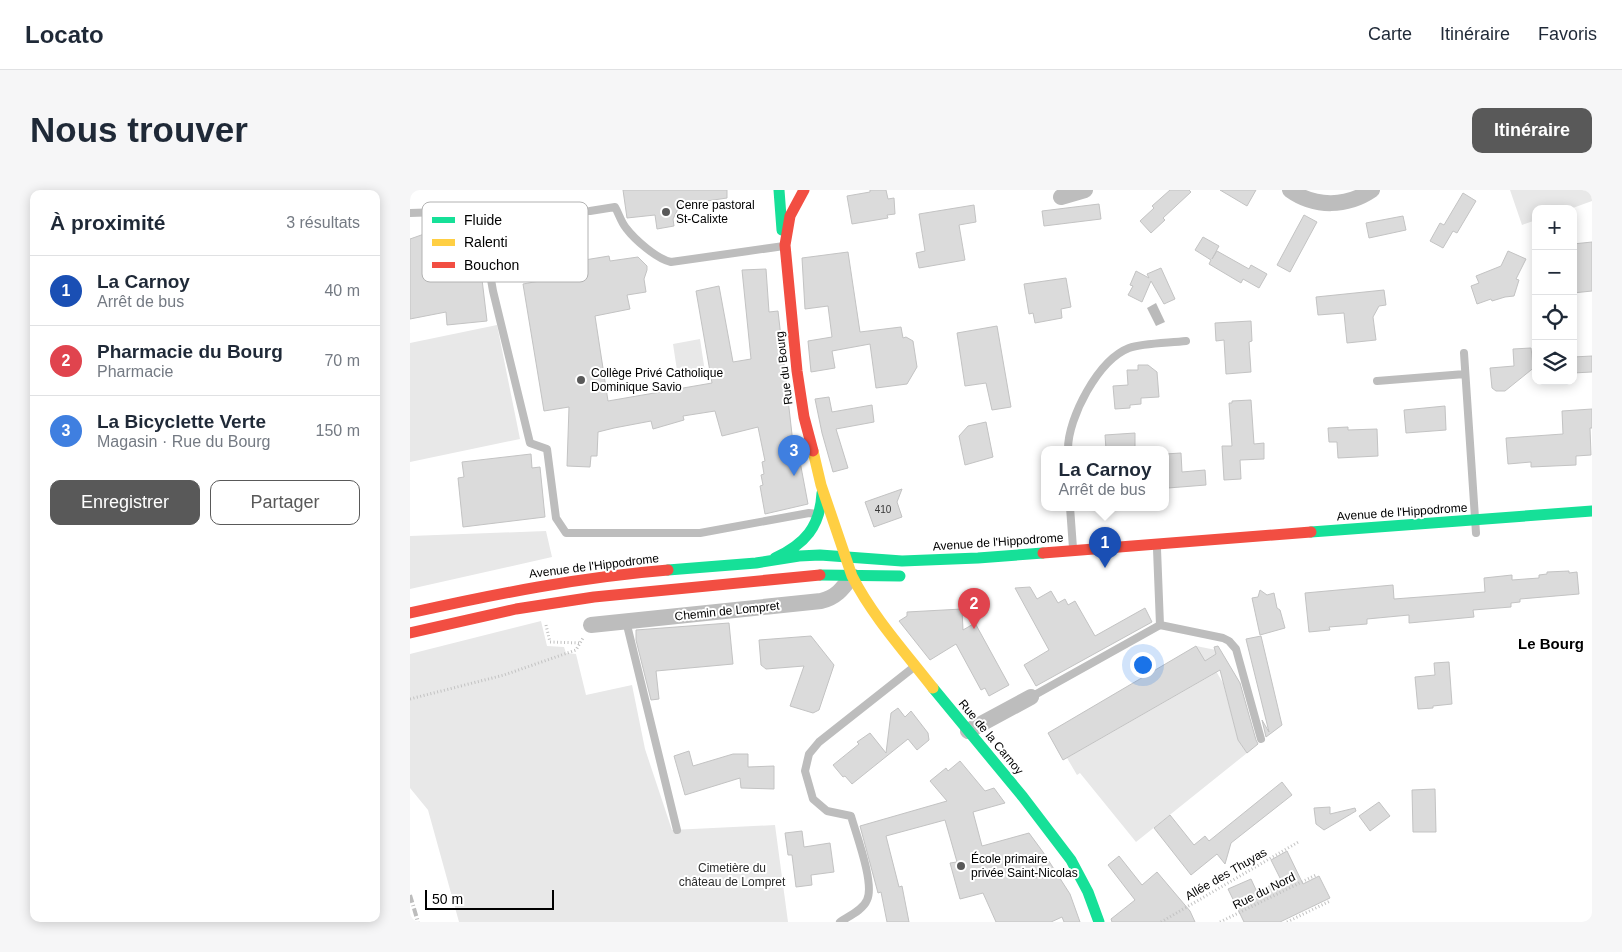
<!DOCTYPE html>
<html lang="fr">
<meta charset="utf-8">
<style>
:root{--surface:#fff;--page:#f6f6f7;--text:#1f2937;--muted:#747a83;--line:#e0e1e3;--accent:#595959}
body{margin:0;font-family:Helvetica,sans-serif;background:var(--page);color:var(--text)}
.controls{position:absolute;right:15px;top:15px;display:grid;overflow:hidden;border-radius:10px;box-shadow:0 2px 12px #0003}
.controls button{width:45px;height:45px;display:grid;place-items:center;padding:0;border:0;border-bottom:1px solid var(--line);background:var(--surface);color:var(--text);font:25px sans-serif}
.scale{position:absolute;left:15px;bottom:12px;width:129px;box-sizing:border-box;padding-left:5px;border:2px solid #000;border-top:0;font-size:14px;line-height:18px;white-space:nowrap;color:#000;-webkit-text-stroke:4px #fff;paint-order:stroke}
.you{position:absolute;left:732px;top:474px;width:18px;height:18px;margin:-12px;border:4px solid #fff;border-radius:50%;background:#1a73e8;box-shadow:0 0 0 8px #1a73e833}
.badge{display:grid;place-items:center;width:32px;height:32px;border-radius:50%;background:var(--accent);color:#fff;font-size:16px;font-weight:700}
.pin{position:absolute;translate:-50% -41px;filter:drop-shadow(0 1px 2px #0008)}
.pin::after{content:'';position:absolute;top:26px;width:18px;height:15px;background:inherit;clip-path:polygon(0 0,100% 0,50% 100%)}
.popup{position:absolute;left:631px;top:256px;width:128px;height:65px;box-sizing:border-box;display:grid;place-content:center;border-radius:10px;background:var(--surface);filter:drop-shadow(0 1px 4px #0005);font-size:16px;white-space:nowrap;color:var(--muted)}
.popup b{font-size:19px;color:var(--text)}
.popup::after{content:'';position:absolute;left:50%;top:100%;margin-left:-10px;border:10px solid transparent;border-top-color:var(--surface)}
.list{margin:0;padding:0;list-style:none}
h2{display:flex;justify-content:space-between;align-items:center;height:65px;margin:0;padding:0 20px;font-size:21px}
h2 small{font-size:16px;font-weight:400;color:var(--muted)}
.list li{display:grid;grid-template-columns:32px 1fr auto;gap:15px;align-items:center;box-sizing:border-box;height:70px;padding:0 20px;border-top:1px solid var(--line)}
.list b{display:block;font-size:19px;white-space:nowrap}
.list p{margin:0;font-size:16px;white-space:nowrap;color:var(--muted)}
.list em{font-size:16px;font-style:normal;color:var(--muted)}
.actions{display:flex;gap:10px;padding:15px 20px}
.actions a{flex:1;padding:11px 0;border:1px solid var(--accent);border-radius:10px;text-align:center;font-size:18px;color:var(--accent)}
.actions .main{background:var(--accent);color:#fff}
.icon{flex:none;width:28px;height:28px;fill:none;stroke:currentColor;stroke-width:2;stroke-linecap:round;stroke-linejoin:round}
.map{position:relative;flex:none;width:1182px;height:732px;overflow:hidden;border-radius:10px}
header{display:flex;align-items:center;gap:30px;box-sizing:border-box;height:70px;padding:0 25px;background:var(--surface);border-bottom:1px solid var(--line)}
header strong{font-size:24px}
nav{display:flex;gap:28px;margin-inline-start:auto;font-size:18px}
.intro{display:flex;align-items:center;justify-content:space-between;box-sizing:border-box;height:120px;padding:0 30px}
h1{margin:0;font-size:35px}
.button{padding:12px 22px;border-radius:10px;background:var(--accent);color:#fff;font-size:18px;font-weight:700}
main{display:flex;gap:30px;padding:0 30px}
aside{flex:1;background:var(--surface);border-radius:10px;box-shadow:0 2px 12px #0003}
.map>svg:first-child{display:block}
.green{fill:#e8e8e8}
.water{fill:#bababa}
.building{fill:#dbdbdb;stroke:#c3c3c3}
.lines{fill:none;stroke-linecap:round;stroke-linejoin:round}
.path{stroke:#c2c2c2;stroke-width:3;stroke-dasharray:1 2.5;stroke-linecap:butt}
.lane{stroke:#bdbdbd;stroke-width:8}
.street{stroke:#bdbdbd;stroke-width:16}
.fast{stroke:#16e098;stroke-width:11}
.slow{stroke:#ffcf43;stroke-width:11}
.jam{stroke:#f24e42;stroke-width:11}
.rail{stroke:#bdbdbd;stroke-width:4;stroke-dasharray:8 2.5 1 2.5;stroke-linecap:butt}
.poi-dot{fill:#595959;stroke:#fff;stroke-width:2}
.labels{text-anchor:middle;dominant-baseline:central;stroke-width:4;stroke-linejoin:round;paint-order:stroke}
.number-label{font-size:10px;fill:#373737}
.poi-label{font-size:12px;fill:#000;stroke:#fff;text-anchor:start}
.street-label{font-size:12px;fill:#000;stroke:#fff}
.park-label{font-size:12px;fill:#2c2c2c;stroke:#fff}
.quarter-label{font-size:15px;font-weight:bold;fill:#000;stroke:#fff}
.key{fill:#fff;stroke:#b2b2b2;stroke-width:1}
.key-label{font-size:14px;fill:#000}
</style>
<header>
<strong>Locato</strong>
<nav><a>Carte</a><a>Itinéraire</a><a>Favoris</a></nav>
</header>
<div class="intro"><h1>Nous trouver</h1><a class="button">Itinéraire</a></div>
<main>
<aside>
<h2>À proximité<small>3 résultats</small></h2>
<ul class="list">
<li><span class="badge" style="background:#1a4fb4">1</span><div><b>La Carnoy</b><p>Arrêt de bus</p></div><em>40 m</em></li>
<li><span class="badge" style="background:#e0444e">2</span><div><b>Pharmacie du Bourg</b><p>Pharmacie</p></div><em>70 m</em></li>
<li><span class="badge" style="background:#3f7fe0">3</span><div><b>La Bicyclette Verte</b><p>Magasin · Rue du Bourg</p></div><em>150 m</em></li>
</ul>
<div class="actions"><a class="main">Enregistrer</a><a>Partager</a></div>
</aside>
<div class="map">
<svg width="1182" height="732" viewBox="0 0 1182 732">
<rect width="100%" height="100%" fill="#fff"/>
<path class="green" d="M1100,0H1182V11L1160,19H1126V30L1112,35Z
M87,135L110,249L0,272V153Z
M290,149L295,182L268,187L263,154Z
M136,341L142,367L0,399V346Z
M131,431L137,456L154,457L156,463L166,464L176,505L222,495L235,559L262,640L365,635L378,732H49L18,620L0,598V464Z
M786,456L811,461L799,469L813,493L828,550L837,563L726,652L670,583L667,585L657,568L802,485Z"/>
<path class="water" d="M746,113L755,132L746,136L737,118Z"/>
<path class="building" d="M213,0H317V8L270,15L263,29L264,36L247,39L245,25L217,28Z
M460,0H476L478,9L484,8L485,24L477,25L478,28L442,34L437,6L460,2Z
M760,0H779L781,2L753,28L755,30L741,43L730,31L744,18L742,16Z
M810,0H846L837,16Z
M1053,3L1066,11L1047,43L1043,41L1033,58L1020,51L1030,33L1034,35Z
M689,14L691,29L634,36L632,21Z
M564,15L566,32L549,35L555,70L509,78L506,63L515,61L509,24Z
M894,25L907,32L880,82L867,75Z
M993,26L996,40L959,48L956,33Z
M51,31L69,82L71,81L77,131L37,135L36,122L0,129V49Z
M793,47L809,56L802,69L807,61L839,79L841,75L857,84L849,98L833,89L831,93L799,74L801,70L785,60Z
M1182,52V101L1163,103V54Z
M1098,61L1116,69L1106,89L1109,90L1104,106L1095,107L1082,111L1081,109L1067,114L1061,96L1069,93L1066,86L1091,76Z
M438,62L450,142L491,137L493,148L496,147L503,151L507,177L497,194L466,198L460,154L422,161L425,178L401,182L398,151L422,147L418,116L395,119L392,68Z
M199,66L200,71L228,67L237,76V80L234,89L236,102L217,105L220,119L185,126L198,211L302,193L286,101L309,96L323,172L341,169L332,80L356,79L359,122L368,121L384,262L388,261L398,314L355,324L350,296L353,295L351,285L354,284L352,272L355,271L348,237L312,246L305,221L273,226L274,230L243,239L241,231L204,238L188,242L187,266H181L180,277L157,276L159,217L134,221L113,94L146,88L144,75Z
M751,78L765,109L754,114L741,91L732,112L718,105L723,96L720,95L726,81L739,88L737,84Z
M656,88L661,117L651,119L652,128L625,133L623,123L619,124L614,94Z
M974,100L976,115L969,116L963,127L966,150L937,153L934,123L908,125L906,107Z
M841,131L842,151L839,152L841,182L816,184L814,150L806,151L805,133Z
M587,136L601,217L582,220L576,193L555,196L547,143Z
M1121,158L1123,175L1126,176L1095,201H1086L1082,198L1080,178L1104,176L1103,159Z
M1182,166V182L1163,183V167Z
M728,175H738L747,182L749,207L731,208V214L720,215V218L705,219L703,196L718,195L717,180H728Z
M419,207L422,222L462,215L464,232L426,239L438,278L423,282L412,243L405,209Z
M841,210L844,254L854,253V269L830,270L831,289L814,290L812,256H822L819,213H822V211Z
M1035,216L1036,240L996,243L994,220Z
M1182,219V238H1180L1181,265L1166,266V275L1121,277V272L1098,274L1096,248L1153,244L1152,221Z
M576,232L583,267L555,275L549,246L558,236Z
M938,237V240L967,239L968,266L928,268L927,252H919L918,238Z
M725,243V259H696L695,245Z
M771,263L772,282L795,280L796,295L758,298L757,284H755V264Z
M121,264L122,278L130,277L135,327L53,337L48,288L54,287L52,272Z
M492,299L487,312L492,327L464,337L455,312Z
M1159,381V383L1167,382L1169,404L1110,409V412L1101,413V417L1063,420L1064,427L999,433V425L957,429V434L919,437L920,440L899,442L895,403L983,395L984,409L1037,405L1075,402L1074,388L1102,385V390L1129,388V385L1137,384V382Z
M620,397L627,409L641,401L648,413L655,409L658,415L665,411L685,446L735,418L742,432L626,496L614,475L639,460L605,398Z
M850,400L857,405L864,403L867,418L870,420L875,438L850,445L842,408L848,407Z
M552,419L553,440L565,433L599,495L579,506L575,498L571,500L546,454L520,470L489,431L497,426V422Z
M319,433L323,474L246,481L249,509L241,510L226,450V440Z
M401,446L424,475L409,520L403,523L380,516L394,476L356,479L351,475L349,450Z
M851,446L872,535L856,547L852,530L859,542L836,449Z
M786,456L795,471L806,464L804,457L808,456L830,493L846,550L848,554L837,563L828,550L810,480L653,570L638,543Z
M1039,472L1042,514L1023,516V518L1008,519L1005,487L1025,485L1024,473Z
M488,518L495,527L501,521L518,543L519,550L507,560L498,549L442,594L435,586L433,587L423,575L449,554L447,552L460,543L476,563L481,523Z
M279,561L283,576L323,564H338V577L364,576V599L331,598L330,588L275,605L264,566Z
M550,571L575,601L584,598L595,613L563,622L572,656L619,643L633,662L660,704L670,732H654L652,727L641,732H586L573,703L550,709L540,673L547,672L535,630L476,646L489,697L492,696L499,732H477L471,702L468,703L450,636L537,611L520,591L536,578L538,581Z
M872,592L882,605L821,653L815,674L807,664L781,685L744,638L760,625L784,655L795,646L799,651Z
M1025,599L1026,642H1003L1002,600Z
M969,612L980,626L960,641L949,626Z
M920,617V624L945,618L946,621L914,640L906,634L904,618Z
M392,641L394,657L420,653L424,682L401,685L402,695L386,697L382,665H378L375,643Z
M877,661L893,694L909,686L920,708L870,732H834L818,699L841,689L847,702L871,690L861,670Z
M709,666L732,695L747,682L780,721L785,732H702L701,729L725,710L698,675Z"/>
<g class="lines">
<path class="path" d="M136,435L140,452L170,453
M0,509L94,485L166,460L173,448
M751,732L890,651
M810,732L906,685
M877,732L920,711"/>
<path class="lane" d="M180,21L205,17C209,24 211,32 216,38C225,50 247,69 261,72L374,56
M0,23L60,21L72,38L82,37
M72,38L83,101L120,253L137,259L146,328L156,343H290L399,323L407,324
M1054,163L1066,343
M967,191L1055,184
M658,259C658,228 688,170 719,158C733,153 760,153 776,151
M660,317L663,358
M747,359L750,435
M216,431L267,640
M621,507L750,435L813,448L819,451L826,459L851,549
M430,732C439,726 453,720 457,710C465,694 446,644 441,626L417,621L403,609L395,581L399,564L409,552L504,477"/>
<path class="street" d="M880,0C905,18 937,17 962,0
M651,7L675,0
M181,435L411,411C427,407 433,398 442,386
M558,541L621,507"/>
<path class="fast" d="M369,0L372,40
M901,342L1182,321
M365,368C395,354 410,337 412,303
M258,380L346,373L389,366L410,365L492,371L568,368L633,363
M410,385L490,386
M523,498L613,607L661,670L678,702L689,732"/>
<path class="slow" d="M403,261L411,295L442,386C463,427 495,462 523,498"/>
<path class="jam" d="M394,0L380,26L375,55L387,181L394,227L403,261
M633,363L901,342
M0,423C85,404 171,387 258,380
M0,443L106,419L184,407L410,385"/>
<path class="rail" d="M0,705L8,732"/>
</g>
<g class="poi-dot">
<circle cx="256" cy="22" r="5"/>
<circle cx="171" cy="190" r="5"/>
<circle cx="551" cy="676" r="5"/>
</g>
<g class="labels">
<g class="number-label">
<text x="473" y="319">410</text>
</g>
<g class="poi-label">
<text x="266" y="15">Cenre pastoral<tspan x="266" dy="14">St-Calixte</tspan></text>
<text x="181" y="183">Collège Privé Catholique<tspan x="181" dy="14">Dominique Savio</tspan></text>
<text x="561" y="669">École primaire<tspan x="561" dy="14">privée Saint-Nicolas</tspan></text>
</g>
<g class="street-label">
<text transform="translate(374 178) rotate(-97)">Rue du Bourg</text>
<text transform="translate(992 322) rotate(-4)">Avenue de l'Hippodrome</text>
<text transform="translate(588 352) rotate(-4)">Avenue de l'Hippodrome</text>
<text transform="translate(184 376) rotate(-7)">Avenue de l'Hippodrome</text>
<text transform="translate(317 421) rotate(-6)">Chemin de Lompret</text>
<text transform="translate(581 547) rotate(50)">Rue de la Carnoy</text>
<text transform="translate(816 684) rotate(-30)">Allée des Thuyas</text>
<text transform="translate(854 701) rotate(-26)">Rue du Nord</text>
</g>
<g class="park-label">
<text x="322" y="678">Cimetière du<tspan x="322" dy="14">château de Lompret</tspan></text>
</g>
<g class="quarter-label">
<text x="1141" y="453">Le Bourg</text>
</g>
</g>
<rect x="12" y="12" width="166" height="80" rx="8" class="key"/>
<rect x="22" y="27" width="23" height="6" fill="#16e098"/>
<rect x="22" y="49" width="23" height="7" fill="#ffcf43"/>
<rect x="22" y="72" width="23" height="6" fill="#f24e42"/>
<g class="key-label">
<text x="54" y="35">Fluide</text>
<text x="54" y="57">Ralenti</text>
<text x="54" y="80">Bouchon</text>
</g>
</svg>
<div class="controls">
<button>+</button>
<button>−</button>
<button><svg class="icon" aria-label="locate" viewBox="0 0 24 24"><circle cx="12" cy="12" r="6"/><path d="M12 2v4M12 18v4M2 12h4M18 12h4"/></svg></button>
<button><svg class="icon" aria-label="layers" viewBox="0 0 24 24"><path d="M12 4l9 5-9 5-9-5zM3 14l9 5 9-5"/></svg></button>
</div>
<div class="scale">50 m</div>
<div class="you"></div>
<div class="pin badge" style="left:695px;top:378px;background:#1a4fb4">1</div>
<div class="popup"><b>La Carnoy</b>Arrêt de bus</div>
<div class="pin badge" style="left:564px;top:439px;background:#e0444e">2</div>
<div class="pin badge" style="left:384px;top:286px;background:#3f7fe0">3</div>
</div>
</main>
